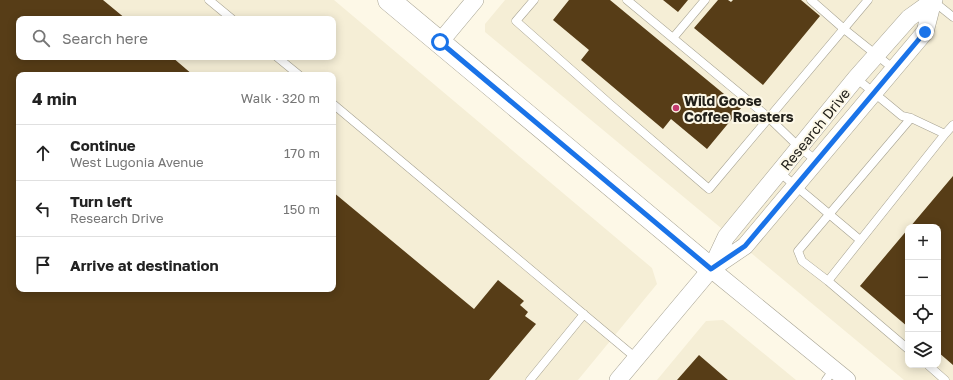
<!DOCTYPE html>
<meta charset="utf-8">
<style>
:root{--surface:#fff;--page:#f6f6f6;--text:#222;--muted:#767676;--line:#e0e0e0}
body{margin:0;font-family:"Golos Text",sans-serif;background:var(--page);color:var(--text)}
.controls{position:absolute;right:12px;bottom:12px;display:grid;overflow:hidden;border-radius:8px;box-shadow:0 2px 10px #0003}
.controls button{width:36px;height:36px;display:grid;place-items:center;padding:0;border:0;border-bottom:1px solid var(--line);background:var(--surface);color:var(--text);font:20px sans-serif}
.stop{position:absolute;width:12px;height:12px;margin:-9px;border:3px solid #1a73e8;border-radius:50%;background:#fff}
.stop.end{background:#1a73e8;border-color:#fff;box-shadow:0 1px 4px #0008}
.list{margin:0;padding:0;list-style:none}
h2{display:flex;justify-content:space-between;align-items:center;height:52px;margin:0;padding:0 16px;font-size:17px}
h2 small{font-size:13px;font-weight:400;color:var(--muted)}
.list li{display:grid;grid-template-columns:26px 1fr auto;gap:12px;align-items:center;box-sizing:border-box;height:56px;padding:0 16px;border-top:1px solid var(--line)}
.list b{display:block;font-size:15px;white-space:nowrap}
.list p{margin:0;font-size:13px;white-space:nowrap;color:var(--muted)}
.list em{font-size:13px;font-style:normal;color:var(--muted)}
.icon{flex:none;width:22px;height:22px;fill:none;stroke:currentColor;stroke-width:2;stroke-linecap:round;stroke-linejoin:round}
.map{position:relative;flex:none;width:953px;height:380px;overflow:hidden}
.search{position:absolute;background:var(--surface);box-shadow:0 2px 10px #0003;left:16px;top:16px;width:320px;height:44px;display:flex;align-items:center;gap:10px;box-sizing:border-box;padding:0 14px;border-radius:8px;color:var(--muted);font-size:15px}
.panel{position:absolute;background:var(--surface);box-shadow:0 2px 10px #0003;left:16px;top:72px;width:320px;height:220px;border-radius:8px}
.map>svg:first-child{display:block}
.built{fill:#f5eed6;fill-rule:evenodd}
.building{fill:#573d17}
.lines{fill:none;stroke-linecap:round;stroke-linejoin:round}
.lane-casing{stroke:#a5a191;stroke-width:9}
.street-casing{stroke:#a5a191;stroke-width:18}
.secondary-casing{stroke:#a5a191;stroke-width:23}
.lane{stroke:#fff;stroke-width:8}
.street{stroke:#fff;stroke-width:17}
.secondary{stroke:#fff;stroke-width:22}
.route{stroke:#1a73e8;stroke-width:5}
.poi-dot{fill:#c4396d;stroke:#fdf8e7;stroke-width:1.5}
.labels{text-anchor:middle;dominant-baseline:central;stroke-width:4;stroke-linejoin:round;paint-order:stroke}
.poi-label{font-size:14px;font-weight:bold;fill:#22201a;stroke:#fdf8e7;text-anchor:start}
.street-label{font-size:14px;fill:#22201a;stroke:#fdf8e7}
</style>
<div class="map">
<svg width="953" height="380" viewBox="0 0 953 380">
<rect width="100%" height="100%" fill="#fdf8e7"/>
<path class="built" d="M0,0H334L652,268L657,284L578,380H0ZM19,19H333V57H19ZM19,75H333V289H19Z
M505,0H953V380H904L485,32V24ZM908,227H938V365H908Z
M723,320L796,380H657L706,321Z"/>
<path class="building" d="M0,0H103L126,19H19V57H172L193,75H19V289H333V192L474,309L498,280L524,301L520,305L528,312L525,316L536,324L489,380H0Z
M569,0H610L741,108L707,149L671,119L663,129L581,60L589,50L553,20Z
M663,0H688L678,12Z
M718,0H728L731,2L733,0H801L820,16L763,85L694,28Z
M953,176V365L938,352V227H910Z
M908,229V327L860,286Z
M699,355L728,380H677Z"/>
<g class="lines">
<defs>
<path id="lane" d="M209,0L232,19
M534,0L516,21L610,104L709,189L868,0
M627,0L768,117L799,147L817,161
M811,0L844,29L894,69
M933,1L953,17
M673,38L705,0
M277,57L299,75
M856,78L902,116L911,118L798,251L802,261L828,281L908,349
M333,104L636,358
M911,118L945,134L953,125
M779,172L860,240
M828,281L945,134
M928,365L945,380
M530,380L584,314
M826,380L834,369"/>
<path id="street" d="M440,42L475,0
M711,269L745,246L925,32L933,1
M711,269L847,380
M618,380L711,269L726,237L856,78L909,18L934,0"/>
<path id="secondary" d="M389,0L711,269"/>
</defs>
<use href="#lane" class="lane-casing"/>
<use href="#street" class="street-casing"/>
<use href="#secondary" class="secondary-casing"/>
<use href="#lane" class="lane"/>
<use href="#street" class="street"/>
<use href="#secondary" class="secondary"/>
</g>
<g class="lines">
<path class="route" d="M440,42L711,269L745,246L925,32"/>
</g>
<circle class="poi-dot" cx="676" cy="108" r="4"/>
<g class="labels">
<g class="poi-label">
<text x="684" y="100">Wild Goose<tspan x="684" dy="16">Coffee Roasters</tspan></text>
</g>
<g class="street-label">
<text transform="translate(815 129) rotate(-51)">Research Drive</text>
</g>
</g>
</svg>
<div class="controls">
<button>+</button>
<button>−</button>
<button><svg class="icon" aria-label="locate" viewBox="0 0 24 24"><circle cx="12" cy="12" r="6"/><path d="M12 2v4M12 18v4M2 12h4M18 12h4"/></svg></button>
<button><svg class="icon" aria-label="layers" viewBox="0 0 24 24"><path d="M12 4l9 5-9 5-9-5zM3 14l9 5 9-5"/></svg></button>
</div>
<div class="stop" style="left:440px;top:42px"></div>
<div class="stop end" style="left:925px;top:32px"></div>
<div class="search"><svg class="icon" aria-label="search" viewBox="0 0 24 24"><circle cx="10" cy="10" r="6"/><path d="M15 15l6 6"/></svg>Search here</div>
<section class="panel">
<h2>4 min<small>Walk · 320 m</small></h2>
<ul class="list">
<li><svg class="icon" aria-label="ahead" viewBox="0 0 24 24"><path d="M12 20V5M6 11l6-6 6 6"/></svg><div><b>Continue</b><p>West Lugonia Avenue</p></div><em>170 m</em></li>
<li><svg class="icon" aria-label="left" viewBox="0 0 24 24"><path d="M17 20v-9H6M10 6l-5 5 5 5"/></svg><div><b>Turn left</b><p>Research Drive</p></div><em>150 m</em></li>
<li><svg class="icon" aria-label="arrive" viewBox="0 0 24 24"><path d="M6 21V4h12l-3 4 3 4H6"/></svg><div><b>Arrive at destination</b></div></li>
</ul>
</section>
</div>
